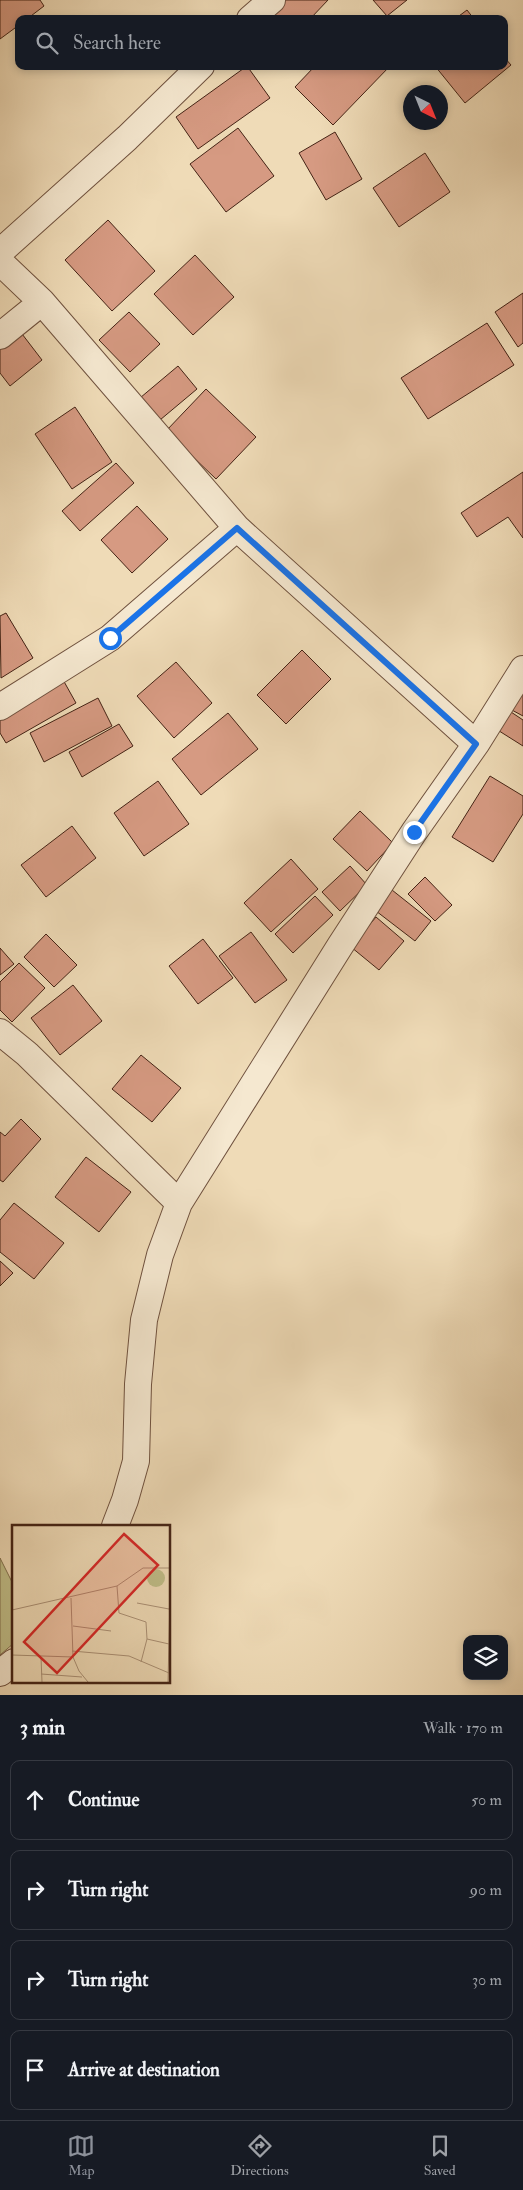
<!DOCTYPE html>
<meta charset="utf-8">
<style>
:root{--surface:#171b24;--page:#242831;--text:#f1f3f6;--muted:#9ea1a6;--line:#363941;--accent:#8c9099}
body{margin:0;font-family:"IM FELL Double Pica",serif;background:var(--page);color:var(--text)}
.controls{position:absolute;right:15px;bottom:15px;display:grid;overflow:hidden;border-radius:10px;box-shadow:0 2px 8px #0003}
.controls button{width:45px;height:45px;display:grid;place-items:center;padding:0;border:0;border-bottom:1px solid var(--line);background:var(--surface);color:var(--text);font:25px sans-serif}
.compass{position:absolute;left:403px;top:85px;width:45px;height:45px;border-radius:50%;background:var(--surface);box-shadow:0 2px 8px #0003;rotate:137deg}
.stop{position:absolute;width:15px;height:15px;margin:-11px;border:4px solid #1a73e8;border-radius:50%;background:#fff}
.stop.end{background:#1a73e8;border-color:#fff;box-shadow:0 1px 5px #0008}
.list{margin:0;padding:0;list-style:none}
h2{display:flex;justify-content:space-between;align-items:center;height:65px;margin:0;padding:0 20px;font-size:21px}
h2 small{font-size:16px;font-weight:400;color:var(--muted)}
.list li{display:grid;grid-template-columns:32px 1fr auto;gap:15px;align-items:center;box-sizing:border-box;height:80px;margin:0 10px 10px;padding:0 10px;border:1px solid var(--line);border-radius:10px}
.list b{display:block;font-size:19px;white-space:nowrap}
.list em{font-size:16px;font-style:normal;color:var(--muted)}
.icon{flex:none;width:28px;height:28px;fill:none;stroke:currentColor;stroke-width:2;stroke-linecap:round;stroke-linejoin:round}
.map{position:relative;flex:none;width:523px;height:1695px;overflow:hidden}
.search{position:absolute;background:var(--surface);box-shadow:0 2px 8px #0003;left:15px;right:15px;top:15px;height:55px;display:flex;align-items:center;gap:12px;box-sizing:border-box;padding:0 18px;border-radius:10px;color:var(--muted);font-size:19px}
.sheet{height:425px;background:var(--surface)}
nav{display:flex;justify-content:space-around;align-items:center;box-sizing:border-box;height:70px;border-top:1px solid var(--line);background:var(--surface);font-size:14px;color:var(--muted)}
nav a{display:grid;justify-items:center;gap:2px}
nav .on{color:var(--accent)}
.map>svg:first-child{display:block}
.green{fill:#c0be89;stroke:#82704f}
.building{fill:#d69a82;stroke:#442315}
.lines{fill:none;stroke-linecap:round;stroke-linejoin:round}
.street-casing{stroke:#6f513e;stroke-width:28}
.street{stroke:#f5e8d0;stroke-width:26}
.route{stroke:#1a73e8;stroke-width:6}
.inset-road{fill:none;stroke:#ab9176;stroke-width:1}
.view{fill:#d62828;fill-opacity:0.15;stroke:#d62828;stroke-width:2.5}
.inset-edge{fill:none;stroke:#442315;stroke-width:2.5}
</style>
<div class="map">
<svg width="523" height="1695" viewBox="0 0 523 1695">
<rect width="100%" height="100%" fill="#efdbb7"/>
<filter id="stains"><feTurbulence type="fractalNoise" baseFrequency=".004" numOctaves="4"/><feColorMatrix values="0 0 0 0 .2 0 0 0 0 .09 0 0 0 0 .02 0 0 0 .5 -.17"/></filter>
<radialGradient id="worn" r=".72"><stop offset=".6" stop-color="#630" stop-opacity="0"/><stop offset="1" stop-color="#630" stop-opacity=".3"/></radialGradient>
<path class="green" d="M0,1558L14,1586V1643L0,1655Z"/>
<path class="building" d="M0,0H40L44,6L27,19H19V25L0,39Z
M283,0H328L310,19H274L269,14Z
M373,0H407L387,16Z
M467,10L474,19H455Z
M504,57L511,65L465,103L435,66H504Z
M247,66L270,98L198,149L176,117Z
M315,66H390L333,125L295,87Z
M238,128L274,176L226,212L190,164Z
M335,132L362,179L326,200L299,153Z
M425,153L450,192L399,227L373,188Z
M108,220L155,271L112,311L65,260Z
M195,255L234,297L193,335L154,294Z
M523,293V343L518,347L495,312Z
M129,312L160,344L130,372L99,340Z
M487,323L514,365L428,419L401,378Z
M19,330L42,360L10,386L0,373V344Z
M178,366L197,389L154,425L134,403Z
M206,389L256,437L216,479L166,431Z
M75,407L112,462L72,489L35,434Z
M116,463L134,483L80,531L62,511Z
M523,472V538L508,517L477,537L461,513Z
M137,506L168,539L132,573L101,540Z
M6,613L33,658L1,678L0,616Z
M302,650L331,679L286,724L257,695Z
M176,662L212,703L174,738L137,696Z
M62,678L76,703L6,743L0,733V713Z
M523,684V716L510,709Z
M98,698L112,726L44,762L30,733Z
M508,710L523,720V746L496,729Z
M228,713L258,749L201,795L172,759Z
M119,724L133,746L82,777L69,752Z
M490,776L523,796V814L493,862L452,837Z
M158,781L189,824L144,856L114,813Z
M360,811L393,843L367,871L333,839Z
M72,826L96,858L46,897L21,865Z
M291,859L318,889L271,932L244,903Z
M350,866L367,885L340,911L322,892Z
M425,877L452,905L435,921L408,894Z
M392,890L431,921L415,941L376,911Z
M315,896L333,915L293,953L275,934Z
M376,917L404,941L379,970L351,947Z
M251,932L287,980L255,1003L219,956Z
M46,934L77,965L54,987L24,957Z
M203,939L233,978L198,1004L169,966Z
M0,948L14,964L0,975Z
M19,963L45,988L12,1022L0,1010V982Z
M73,985L102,1021L60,1055L31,1018Z
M141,1055L181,1088L152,1122L112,1089Z
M21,1119L41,1139L3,1182L0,1180V1132L5,1136Z
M86,1157L131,1192L99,1232L55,1197Z
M14,1203L64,1243L34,1279L0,1252V1220Z
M0,1261L13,1273L0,1286Z"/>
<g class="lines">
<defs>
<path id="street" d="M250,19L272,0
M0,252L127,138L201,66
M0,262L42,302L237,528L476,744
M0,336L42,302
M0,707L110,638L237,528
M0,1032L27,1054L179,1203
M115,1526L125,1500L136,1461L138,1384L144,1320L160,1255L179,1203L340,946L414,832L476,744L523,669
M0,1673L14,1662"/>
</defs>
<use href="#street" class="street-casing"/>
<use href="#street" class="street"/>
</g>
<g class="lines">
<path class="route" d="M110,638L237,528L476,744L414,832"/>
</g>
<g transform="translate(12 1525)">
<rect width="158" height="158" fill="#efdbb7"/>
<path d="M135 53a9 9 0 1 1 18 0a9 9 0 1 1-18 0Z" fill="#c0be89"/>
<path class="inset-road" d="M105,61L107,88L134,97L135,114M59,73L61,132L67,146L76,157M125,78L157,84M0,85L105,61L131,43H158M61,101L99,106M60,126L117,131L157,148M0,130L61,132M29,132L30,157M129,137L135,114L157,119M29,149L70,152M156,157L158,71"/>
<path class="view" d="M112,9L146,40L45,148L12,117Z"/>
<rect width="158" height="158" class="inset-edge"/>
</g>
<rect width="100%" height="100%" filter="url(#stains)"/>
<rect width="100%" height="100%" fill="url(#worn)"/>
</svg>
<div class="controls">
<button><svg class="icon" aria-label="layers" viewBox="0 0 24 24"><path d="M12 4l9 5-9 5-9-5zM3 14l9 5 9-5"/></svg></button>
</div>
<svg class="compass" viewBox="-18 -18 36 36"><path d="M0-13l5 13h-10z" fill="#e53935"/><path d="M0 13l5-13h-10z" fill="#9ea1a6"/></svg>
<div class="stop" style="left:110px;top:638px"></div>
<div class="stop end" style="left:414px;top:832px"></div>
<div class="search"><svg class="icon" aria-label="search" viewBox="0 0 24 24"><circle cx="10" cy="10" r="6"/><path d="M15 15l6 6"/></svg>Search here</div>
</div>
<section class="sheet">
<h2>3 min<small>Walk · 170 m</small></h2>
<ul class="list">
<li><svg class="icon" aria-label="ahead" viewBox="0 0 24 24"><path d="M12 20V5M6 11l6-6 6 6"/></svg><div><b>Continue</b></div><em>50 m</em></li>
<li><svg class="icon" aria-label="right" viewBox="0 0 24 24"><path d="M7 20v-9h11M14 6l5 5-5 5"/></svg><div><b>Turn right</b></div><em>90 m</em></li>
<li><svg class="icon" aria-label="right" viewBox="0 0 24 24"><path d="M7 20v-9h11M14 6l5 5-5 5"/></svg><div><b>Turn right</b></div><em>30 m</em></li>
<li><svg class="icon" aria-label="arrive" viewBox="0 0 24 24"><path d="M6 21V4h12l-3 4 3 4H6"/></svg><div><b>Arrive at destination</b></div></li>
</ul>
</section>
<nav>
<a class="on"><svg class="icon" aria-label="map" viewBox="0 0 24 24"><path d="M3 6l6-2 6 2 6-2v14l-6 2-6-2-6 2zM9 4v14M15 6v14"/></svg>Map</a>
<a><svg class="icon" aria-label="directions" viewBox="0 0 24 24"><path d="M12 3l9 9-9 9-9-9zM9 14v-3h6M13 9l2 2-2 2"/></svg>Directions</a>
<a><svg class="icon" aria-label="saved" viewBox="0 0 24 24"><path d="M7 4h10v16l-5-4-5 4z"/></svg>Saved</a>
</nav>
